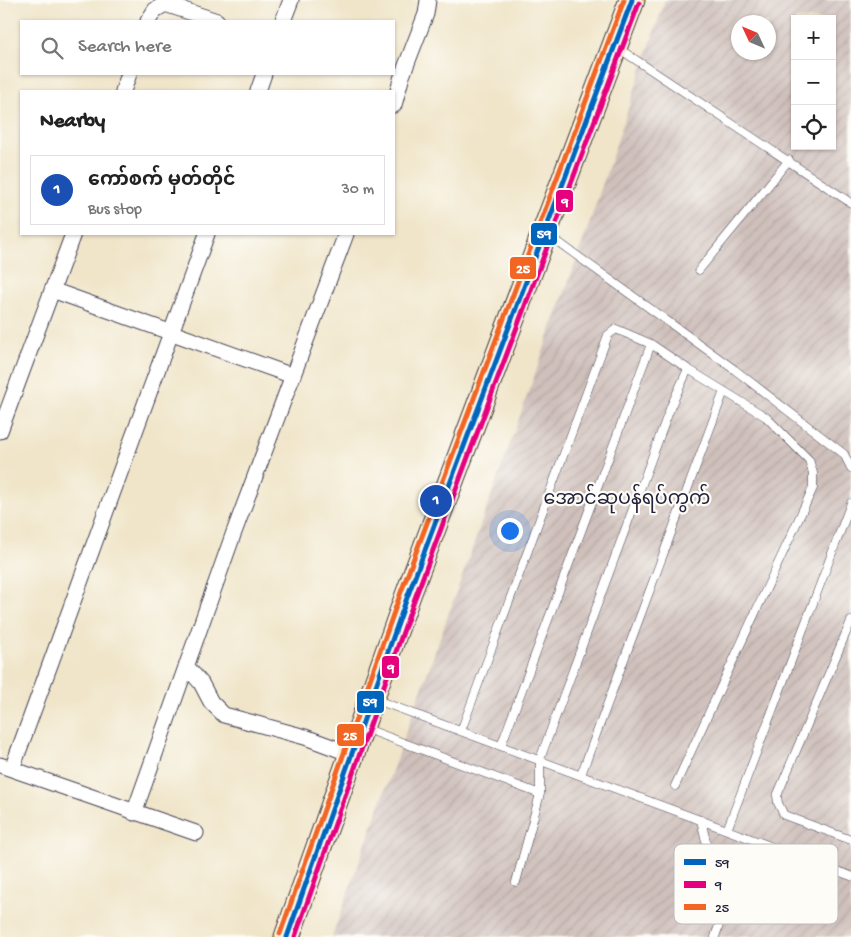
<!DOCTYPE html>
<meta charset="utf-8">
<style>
:root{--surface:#fff;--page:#f6f6f6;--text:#222;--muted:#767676;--line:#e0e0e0;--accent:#c8321e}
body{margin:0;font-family:"Gochi Hand","Noto Sans Myanmar",sans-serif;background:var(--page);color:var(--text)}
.controls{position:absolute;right:15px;top:15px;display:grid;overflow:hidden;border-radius:0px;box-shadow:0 1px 4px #0004}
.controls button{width:45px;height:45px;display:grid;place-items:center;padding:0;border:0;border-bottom:1px solid var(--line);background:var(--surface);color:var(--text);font:25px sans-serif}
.compass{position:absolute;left:731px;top:15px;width:45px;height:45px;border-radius:50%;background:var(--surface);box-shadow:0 1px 4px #0004;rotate:314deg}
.you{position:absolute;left:509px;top:530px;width:18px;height:18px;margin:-12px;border:4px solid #fff;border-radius:50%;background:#1a73e8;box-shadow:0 0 0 8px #1a73e833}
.badge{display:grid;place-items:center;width:32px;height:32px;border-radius:50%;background:var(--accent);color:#fff;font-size:16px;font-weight:700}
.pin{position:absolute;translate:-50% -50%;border:2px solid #fff;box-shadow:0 1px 5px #0006}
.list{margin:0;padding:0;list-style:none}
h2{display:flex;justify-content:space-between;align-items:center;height:65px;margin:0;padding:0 20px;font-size:21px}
h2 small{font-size:16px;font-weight:400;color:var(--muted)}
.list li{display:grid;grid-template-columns:32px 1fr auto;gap:15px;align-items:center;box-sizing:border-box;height:70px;margin:0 10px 10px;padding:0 10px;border:1px solid var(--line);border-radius:0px}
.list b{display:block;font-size:19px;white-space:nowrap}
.list p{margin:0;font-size:16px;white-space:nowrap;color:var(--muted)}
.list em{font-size:16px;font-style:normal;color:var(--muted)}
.icon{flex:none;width:28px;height:28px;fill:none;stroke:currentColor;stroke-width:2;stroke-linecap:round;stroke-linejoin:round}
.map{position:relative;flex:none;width:851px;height:937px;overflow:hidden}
.search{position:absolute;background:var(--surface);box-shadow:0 1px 4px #0004;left:20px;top:20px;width:375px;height:55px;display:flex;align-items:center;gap:12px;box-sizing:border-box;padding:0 18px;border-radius:0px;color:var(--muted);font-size:19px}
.panel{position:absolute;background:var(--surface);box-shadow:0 1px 4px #0004;left:20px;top:90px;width:375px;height:145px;border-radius:0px}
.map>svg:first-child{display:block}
.industrial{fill:url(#industrial-furrows);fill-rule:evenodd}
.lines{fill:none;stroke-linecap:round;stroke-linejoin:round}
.lane-casing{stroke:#413f50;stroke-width:9}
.street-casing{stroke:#413f50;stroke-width:17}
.primary-casing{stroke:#413f50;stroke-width:27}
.lane{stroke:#fff;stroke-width:8}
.street{stroke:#fff;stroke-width:15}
.primary{stroke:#ebc669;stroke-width:25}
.bus-1-casing{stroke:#fdfcf7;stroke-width:9}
.bus-2-casing{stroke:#fdfcf7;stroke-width:9}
.bus-3-casing{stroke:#fdfcf7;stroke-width:9}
.bus-1{stroke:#0065bd;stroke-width:5}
.bus-2{stroke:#e5007d;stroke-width:5}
.bus-3{stroke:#f26522;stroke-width:5}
.labels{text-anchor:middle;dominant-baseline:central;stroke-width:4.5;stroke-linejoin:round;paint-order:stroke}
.quarter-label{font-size:19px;fill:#22223b;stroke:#fdfcf7}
.key{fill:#fdfcf7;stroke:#bbbbbf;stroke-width:1}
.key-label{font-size:14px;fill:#22223b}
.line-badge{stroke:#fdfcf7;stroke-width:2}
.badge-label{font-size:14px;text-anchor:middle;font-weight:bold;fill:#fff}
</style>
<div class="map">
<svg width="851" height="937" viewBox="0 0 851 937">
<defs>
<pattern id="industrial-furrows" width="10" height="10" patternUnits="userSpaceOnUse" patternTransform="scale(1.25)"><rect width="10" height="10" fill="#cfc0bb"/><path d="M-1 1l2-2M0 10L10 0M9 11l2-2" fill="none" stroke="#b1a5a2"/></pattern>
</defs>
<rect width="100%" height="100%" fill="#fdfcf7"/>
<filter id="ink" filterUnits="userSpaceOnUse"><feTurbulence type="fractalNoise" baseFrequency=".02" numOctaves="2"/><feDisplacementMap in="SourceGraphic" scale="10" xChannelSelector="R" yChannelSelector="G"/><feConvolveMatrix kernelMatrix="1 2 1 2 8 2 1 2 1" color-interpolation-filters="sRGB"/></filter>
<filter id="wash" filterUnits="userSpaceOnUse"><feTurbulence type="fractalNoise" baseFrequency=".0096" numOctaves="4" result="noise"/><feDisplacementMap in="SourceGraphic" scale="20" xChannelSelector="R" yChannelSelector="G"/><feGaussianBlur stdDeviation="1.12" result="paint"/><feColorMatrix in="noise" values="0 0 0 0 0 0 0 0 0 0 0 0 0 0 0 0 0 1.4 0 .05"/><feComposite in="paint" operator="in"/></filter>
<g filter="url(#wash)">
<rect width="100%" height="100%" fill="#f0e5c9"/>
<path class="industrial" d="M665,0H851V937H332L587,230ZM795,19H832V146H795ZM738,22H768V52H738Z"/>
</g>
<g filter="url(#ink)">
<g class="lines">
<defs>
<path id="lane" d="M618,48L851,203
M547,234L735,370L844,454L851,468
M699,270L789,160
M851,621L777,796L778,803L784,815L851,840
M374,699L851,876
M364,728L540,794
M461,731L608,335L616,329L651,344
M501,746L651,344L688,369L671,406L540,759V794L516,882
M581,775L724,391
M675,786L813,488V473L809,460L766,417L688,369
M701,820L709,854L725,888V907L715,937
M727,830L851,503"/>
<path id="street" d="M148,21L155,10L165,4L217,21
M283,21L291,0
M123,91L129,74
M258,91L264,74
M394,105L402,76L426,14L428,0
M52,290L293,376
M0,431L73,234
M187,667L201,683L211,702L224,715L305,737L351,754
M0,765L196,833
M12,769L207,234
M134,813L233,535L346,234"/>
<path id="primary" d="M287,937L408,595L632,0"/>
</defs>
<use href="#lane" class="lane-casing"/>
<use href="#street" class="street-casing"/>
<use href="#primary" class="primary-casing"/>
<use href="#lane" class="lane"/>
<use href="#street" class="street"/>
<use href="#primary" class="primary"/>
<defs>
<path id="bus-1" d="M287,937L408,595L632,0"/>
<path id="bus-2" d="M295,937L415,598L639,3"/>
<path id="bus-3" d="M280,934L401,592L624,0"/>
</defs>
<use href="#bus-1" class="bus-1-casing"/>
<use href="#bus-2" class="bus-2-casing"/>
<use href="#bus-3" class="bus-3-casing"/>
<use href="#bus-1" class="bus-1"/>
<use href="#bus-2" class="bus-2"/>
<use href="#bus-3" class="bus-3"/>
</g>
</g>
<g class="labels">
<g class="quarter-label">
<text x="627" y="500">အောင်ဆုပန်ရပ်ကွက်</text>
</g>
</g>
<rect x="674" y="844" width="164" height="80" rx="8" class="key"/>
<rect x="684" y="859" width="22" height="6" fill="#0065bd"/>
<rect x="684" y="881" width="22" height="7" fill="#e5007d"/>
<rect x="684" y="904" width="22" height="6" fill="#f26522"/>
<g class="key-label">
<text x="715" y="867">59</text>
<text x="715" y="889">9</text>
<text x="715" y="912">25</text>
</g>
<g class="line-badge">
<rect x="555" y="189" width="19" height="24" rx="5" fill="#e5007d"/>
<rect x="530" y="222" width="28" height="24" rx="5" fill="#0065bd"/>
<rect x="509" y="256" width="28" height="24" rx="5" fill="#f26522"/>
<rect x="381" y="655" width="19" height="24" rx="5" fill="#e5007d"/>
<rect x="356" y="690" width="29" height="24" rx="5" fill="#0065bd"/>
<rect x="336" y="723" width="29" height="24" rx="5" fill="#f26522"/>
</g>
<g class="badge-label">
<text x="565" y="206">9</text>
<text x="544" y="238">59</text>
<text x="523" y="273">25</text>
<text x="391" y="672">9</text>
<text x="370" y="706">59</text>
<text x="350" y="740">25</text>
</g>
</svg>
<div class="controls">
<button>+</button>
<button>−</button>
<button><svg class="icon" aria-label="locate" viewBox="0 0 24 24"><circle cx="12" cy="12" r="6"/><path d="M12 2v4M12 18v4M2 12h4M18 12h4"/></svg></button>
</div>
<svg class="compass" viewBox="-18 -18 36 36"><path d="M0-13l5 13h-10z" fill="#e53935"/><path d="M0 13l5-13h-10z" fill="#767676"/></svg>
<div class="you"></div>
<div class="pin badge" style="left:436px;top:501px;background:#1a4fb4">1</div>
<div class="search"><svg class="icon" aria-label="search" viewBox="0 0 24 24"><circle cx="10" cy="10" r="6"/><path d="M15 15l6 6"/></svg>Search here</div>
<section class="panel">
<h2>Nearby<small></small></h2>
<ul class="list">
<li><span class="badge" style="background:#1a4fb4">1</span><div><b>ကော်စက် မှတ်တိုင်</b><p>Bus stop</p></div><em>30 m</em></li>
</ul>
</section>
</div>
